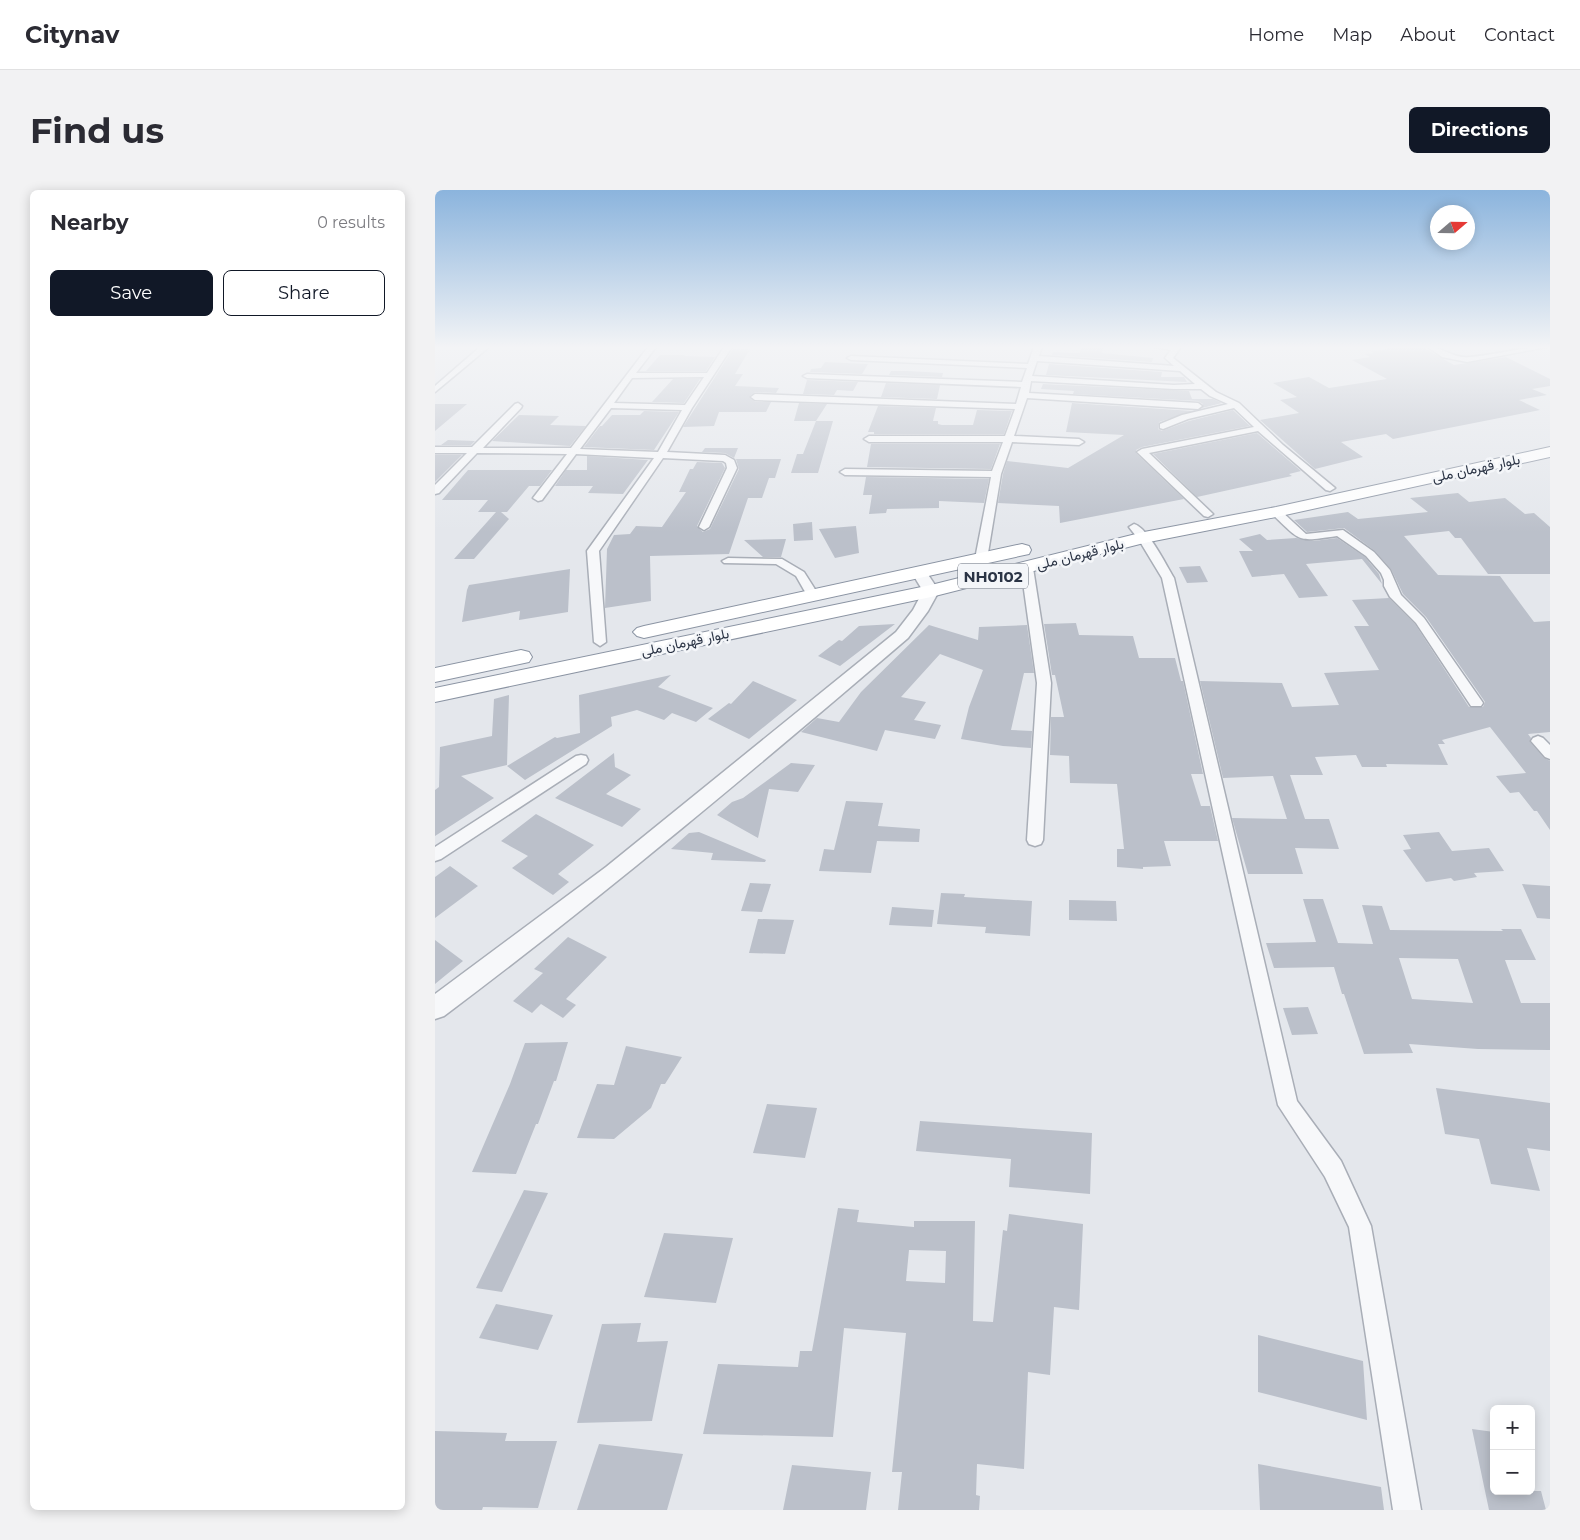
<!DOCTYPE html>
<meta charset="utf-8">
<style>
:root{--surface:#fff;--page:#f2f2f3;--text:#2b2b33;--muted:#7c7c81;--line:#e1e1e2;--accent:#111827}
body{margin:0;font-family:Montserrat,Vazirmatn,sans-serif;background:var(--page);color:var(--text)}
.controls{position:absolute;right:15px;bottom:15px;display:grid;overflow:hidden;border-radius:8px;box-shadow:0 2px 12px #0003}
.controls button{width:45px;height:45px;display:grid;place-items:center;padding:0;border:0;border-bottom:1px solid var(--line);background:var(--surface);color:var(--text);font:25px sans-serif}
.compass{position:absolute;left:995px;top:15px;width:45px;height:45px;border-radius:50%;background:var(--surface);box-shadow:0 2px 12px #0003;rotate:70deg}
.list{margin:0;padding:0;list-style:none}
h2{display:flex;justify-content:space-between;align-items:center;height:65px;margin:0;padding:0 20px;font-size:21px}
h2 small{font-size:16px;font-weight:400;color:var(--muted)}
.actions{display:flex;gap:10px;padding:15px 20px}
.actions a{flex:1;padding:11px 0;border:1px solid var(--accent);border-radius:8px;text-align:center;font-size:18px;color:var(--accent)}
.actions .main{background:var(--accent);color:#fff}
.map{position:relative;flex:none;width:1115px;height:1320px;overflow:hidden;border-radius:8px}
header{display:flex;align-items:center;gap:30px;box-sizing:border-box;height:70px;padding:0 25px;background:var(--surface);border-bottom:1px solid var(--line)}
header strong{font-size:24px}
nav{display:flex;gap:28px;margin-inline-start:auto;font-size:18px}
.intro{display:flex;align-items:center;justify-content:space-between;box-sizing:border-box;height:120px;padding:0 30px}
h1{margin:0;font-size:35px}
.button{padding:12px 22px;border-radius:8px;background:var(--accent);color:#fff;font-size:18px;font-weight:700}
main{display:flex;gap:30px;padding:0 30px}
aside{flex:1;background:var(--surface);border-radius:8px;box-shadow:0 2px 12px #0003}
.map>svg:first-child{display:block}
.building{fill:#bbc0ca;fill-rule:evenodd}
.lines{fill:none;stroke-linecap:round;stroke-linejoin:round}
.minor-casing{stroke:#a9aeb7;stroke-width:3}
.tertiary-casing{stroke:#a9aeb7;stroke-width:3}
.trunk-casing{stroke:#8b94a3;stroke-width:2}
.minor{fill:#f7f8fa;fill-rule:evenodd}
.tertiary{fill:#f7f8fa;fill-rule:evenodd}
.trunk{fill:#fff;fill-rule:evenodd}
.labels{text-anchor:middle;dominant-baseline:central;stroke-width:5;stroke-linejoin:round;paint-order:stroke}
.far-street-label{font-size:14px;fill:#2b3445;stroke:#f4f6f9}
.shield{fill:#f4f6f9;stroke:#676e7b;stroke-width:1}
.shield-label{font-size:15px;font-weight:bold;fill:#2b3445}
</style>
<header>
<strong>Citynav</strong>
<nav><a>Home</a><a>Map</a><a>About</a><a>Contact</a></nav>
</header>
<div class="intro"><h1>Find us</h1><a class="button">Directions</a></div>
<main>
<aside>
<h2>Nearby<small>0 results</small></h2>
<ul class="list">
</ul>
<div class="actions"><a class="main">Save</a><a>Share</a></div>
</aside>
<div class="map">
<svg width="1115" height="1320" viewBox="0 0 1115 1320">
<rect width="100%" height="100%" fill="#e4e7ec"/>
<path class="building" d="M646,157L668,158L667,163L718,168L717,172L617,165L618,162L645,163Z
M969,157H987L1019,175L1071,167L1115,189V196L1097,199L1112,205L1084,210L1105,220L958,249L951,244L906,252L928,267L880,279L825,230L864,223L845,210L862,207L838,193L874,187L894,198L952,189L917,170L935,167L930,164L939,163L936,161Z
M298,159H315L300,184H308L300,196L344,198L341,203L320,202L315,206V208L320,212H336L331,222H284L279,236L248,237Z
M225,165H250L249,166L280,167L271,181H211Z
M390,172L433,174L427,184L375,182L376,179L386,178Z
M614,174L727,182L726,187H749L752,192L611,185Z
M456,181H473L508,183L507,187L454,185Z
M238,189H265L249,213L217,212Z
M372,190L423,192L418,201L402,200L399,205L368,204Z
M451,193L505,195L502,209L446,207Z
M608,194L754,201L757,209H778L787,213L767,218L768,214L763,211L638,204L639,201L606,199Z
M364,213L392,214L381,231H359Z
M637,213L758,221L724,232L723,239L727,241L754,231L798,220L815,236L707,257L701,260V263L749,309L625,333L624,316L563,313L568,284L572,271L633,278L689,245L631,242Z
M0,214H32L0,241Z
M443,216L501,218L498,231H503V234L507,235H538L542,220L577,221L569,244H439V242H433Z
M209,221L244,222L219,260L149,257L165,236H167L177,225H205Z
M84,225L124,226L115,235L151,236L135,256L57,251Z
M381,231H398L383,283H356L362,264H368Z
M822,243L866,281L854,284L857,286L762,307L718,264Z
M13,250L40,251L36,255H6Z
M436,254H565L556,279L432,277Z
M270,258H303L299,268L290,263L267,262Z
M0,265H27L0,292Z
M152,266L213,270L188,304L153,303L158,296H120L131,280H152Z
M301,269H346L340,288H334L327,308H313L294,364L215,366L216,411L170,418L172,359L179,345L195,344L201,336L227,337L251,302H244L255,279H258L262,272L287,273L290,278L262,336L268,342L275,339L304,279Z
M33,280H117L105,296H94L72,322H66L74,329L39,369H19L61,322H43L53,310H7Z
M431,287L554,289L549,313L504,311V318L452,319L451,323L434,324L437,305H428Z
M1023,303L1034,312L1070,308L1090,324L1099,323L1115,337V384H1053L1026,348H1020L1014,341L969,346L1003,385L1065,386L1099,432L1115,431V542L1093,544L1096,548L1095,552L1109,568L1115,571V640L1102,621H1099L1084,602L1075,603L1061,586L1091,583L1055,537L1007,550L1010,554H1003L1013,575L951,574L952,577H927L921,565L880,567L888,585H855L870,629H894L904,659L860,658L868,684H813L797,628L852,629L838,586L788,588L765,491L847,493L857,517L904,515L889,483L944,480L919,436H934L917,410L954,408L980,434L1034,517H1048L1050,512L1048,509L991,427L968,404L956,379L940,361L909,338L872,342L859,330L913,322L923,329L993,322L975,308Z
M377,332L378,350L359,351L358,334Z
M421,336L424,363L400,368L384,339Z
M825,344L832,350L861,348L879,351L902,348L930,367L944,384L947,394L927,369L871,374L893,406L864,408L849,384L817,387L804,361H818L804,349Z
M351,349L346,367H328L309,350Z
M765,376L773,392L752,393L744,377Z
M135,379L133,422L84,430L85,421L27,432L32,400L34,395Z
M641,433L644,445L698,446L704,468H740L746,491H748L768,584H756L766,616H775L783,651H729L736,676L708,677V679L682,677V659H689L682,594L635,593L634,566L615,565L616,527H629L620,485H617L609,434Z
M460,434L405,476L383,466L404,450L407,451L424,436Z
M494,435L543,450L544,437L592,435L599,483H589L576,540L597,541L596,558L568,556L526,549L534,517L548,480L505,464L466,507L491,512L479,530L506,535L500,549L450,540L442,561L366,542L382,528L404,532L426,502Z
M236,485L223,497L278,518L261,532L237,523L229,530L202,520L176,527L177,536L90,590L72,576L120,547L122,548L145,543L144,505Z
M318,491L362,510L314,549L273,529L294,513L296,514Z
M74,505L72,575L26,586L59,608L0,646V600L4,597L5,557L57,546L59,509Z
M179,563L180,577L196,585L171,604L206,619L187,637L120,608Z
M356,573L380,575L363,602L334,599L323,648L282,625L297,612L308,608Z
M411,611L448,613L443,636L485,639L484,652L442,651L436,683L384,681L389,659L399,660Z
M101,624L159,655L123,684L134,692L118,705L77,678L93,666L66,651Z
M264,642L331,670L330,672L276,670L278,663L236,659L254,643Z
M1004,642L1017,661L1054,658L1069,681L1039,683L1042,687L1019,691L1016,688L991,692L968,660L976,659L968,645Z
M15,676L43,696L0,728V687Z
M315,693L336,694L327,722L306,721Z
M1087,694L1115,696V729L1102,728Z
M506,703L530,704L529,707L597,711L595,746L550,743L551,737L502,734Z
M868,709H888L903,753L938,754L927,715L947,716L955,740L1068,741L1066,739H1086L1101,770H1070L1086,813H1115V860L1043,859L974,854L978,863L929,864L909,804H907L899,777L839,778L831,753L881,752ZM964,768L1023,769L1038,813L977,809Z
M634,710L681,711L682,731L634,730Z
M457,717L499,720L497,737L454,735Z
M323,729L359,730L350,764L314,763Z
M133,747L172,767L131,809L141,815L128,828L106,814L97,823L78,811L108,783L99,779Z
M0,750L28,771L0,794Z
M873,817L883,844L857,845L848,818Z
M133,852L121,891H119L103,934H101L81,984L37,982L75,894L90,853Z
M191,856L247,867L230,894H226L216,918L179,949L142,948L162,894L179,895Z
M1001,898L1115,913V961L1092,958L1105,1001L1056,994L1044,949L1010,944Z
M332,914L382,918L370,968L318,963Z
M485,931L657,943L655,1004L574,997L576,969L481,961Z
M89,1000L113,1003L67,1102L41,1098Z
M403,1018L424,1020L422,1032L479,1037V1031H540L538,1131L558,1132L568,1040L572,1041L574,1024L648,1034L644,1120L619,1117L615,1185L593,1182L589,1279L542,1274L541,1305L545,1306L544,1320H463L467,1282H457L471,1143L409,1138L398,1247L268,1244L283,1174L363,1177L365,1161H377ZM474,1060L511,1061L510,1093L471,1091Z
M229,1043L298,1048L281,1113L209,1107Z
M61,1114L118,1125L103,1160L44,1148Z
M206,1133L202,1152L233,1151L217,1231L142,1233L167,1134Z
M823,1145L928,1171L932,1230L823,1202Z
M1037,1239L1059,1242V1301H1106L1111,1320H1054Z
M0,1241L72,1243L70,1251H122L103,1318L48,1317L47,1320H0Z
M164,1254L248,1264L232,1320H142Z
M823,1274L946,1297L949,1320H825Z
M357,1275L436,1282L431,1320H348Z"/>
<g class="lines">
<defs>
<path id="minor" d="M45,157H54L0,202V196Z
M213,157H221L201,183H272L289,157H297L257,218L232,262L290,265L299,270L302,278L274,337L269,340L264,337L292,278L291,273L288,271L228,268L164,361L171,452L165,456L159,452L152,361L219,268L141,264L107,310L103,311L98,308L132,264L42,263L4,303L0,304V295L32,263H0V257H37L80,214L83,213L87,216L86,218L48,258H136ZM269,187L250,215L179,213L197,188ZM176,218L247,220L223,262L145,259Z
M599,157H607L604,166L739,176L730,168L736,160L720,157H746L738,168L781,202L804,213L848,255L900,298L895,301L891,300L823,241L714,263L778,324L773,327L769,326L702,262L707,259L819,237L799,218L753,229L728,239L725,238V234L747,225L793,214L775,206L766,199H739L596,191L594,203L763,213L767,216L763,219L592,208L579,246L644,249L649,252L644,255L577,252L566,284L552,369L546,372L540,369L556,287L410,285L405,282L410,279L557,281L568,252H434L429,249L434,246H570L580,219L320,210L316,207L320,204L581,214L586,197L372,188L368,186L372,184L587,192L592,178L416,170L412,168L416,166L593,174ZM602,171L745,181L760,194L739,195L597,186Z
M993,157C1008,157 1019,169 1034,167C1060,165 1085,157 1112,157L1032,172L1007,167Z
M841,319L845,320L871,344L908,340L939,362L955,380L966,405L989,428L1046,510L1048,513L1046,516H1036L981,433L955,407L949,396V390L946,383L931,366L902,346C861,352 867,352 837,324L836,322Z
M699,334C713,338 731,375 739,388L862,911L906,971L936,1036L986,1320H958L914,1037L890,987L843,915L727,388L704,350L694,337Z
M293,368L347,369L369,382L383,404L381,407H373L361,386L341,374L289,373L287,371Z
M592,375L598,378L616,493L608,650L606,654L600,656L594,654L592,650L602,493L586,378Z
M1103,546L1108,548L1115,555V569L1110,567L1096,551L1098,548Z
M146,565L151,566L153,570L151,574L6,669L0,671V657L141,566Z"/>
<path id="tertiary" d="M485,378L490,380L504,401L493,421L473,448C321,578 169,706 9,826L0,829V804L171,677L461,442L478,420L488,401L477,383L480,380Z"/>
<path id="trunk" d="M1115,257V267L841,327L709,353L496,407L0,512V498L496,395L709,342L841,317Z
M587,354L594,356L596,360L594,364L209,448L202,446L198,442L202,438L209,436Z
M86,460L94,462L97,467L94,472L0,492V478Z"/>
</defs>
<use href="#minor" class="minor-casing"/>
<use href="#tertiary" class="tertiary-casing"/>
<use href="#trunk" class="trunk-casing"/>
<use href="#minor" class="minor"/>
<use href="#tertiary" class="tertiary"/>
<use href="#trunk" class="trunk"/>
</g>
<linearGradient id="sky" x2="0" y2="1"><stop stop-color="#8bb4dd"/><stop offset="0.46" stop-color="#f3f4f6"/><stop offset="1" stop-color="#f3f4f6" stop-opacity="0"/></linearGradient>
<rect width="1115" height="342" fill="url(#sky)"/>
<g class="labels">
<g class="far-street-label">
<text transform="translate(1041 278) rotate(-12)">بلوار قهرمان ملی</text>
<text transform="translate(645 364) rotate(-14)">بلوار قهرمان ملی</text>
<text transform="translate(250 452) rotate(-12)">بلوار قهرمان ملی</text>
</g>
<rect class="shield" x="523" y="373.5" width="70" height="25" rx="4"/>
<g class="shield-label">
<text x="558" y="386">NH0102</text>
</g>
</g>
</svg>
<div class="controls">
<button>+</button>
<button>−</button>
</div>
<svg class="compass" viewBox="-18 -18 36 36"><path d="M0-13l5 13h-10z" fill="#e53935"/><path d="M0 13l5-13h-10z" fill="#7c7c81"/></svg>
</div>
</main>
